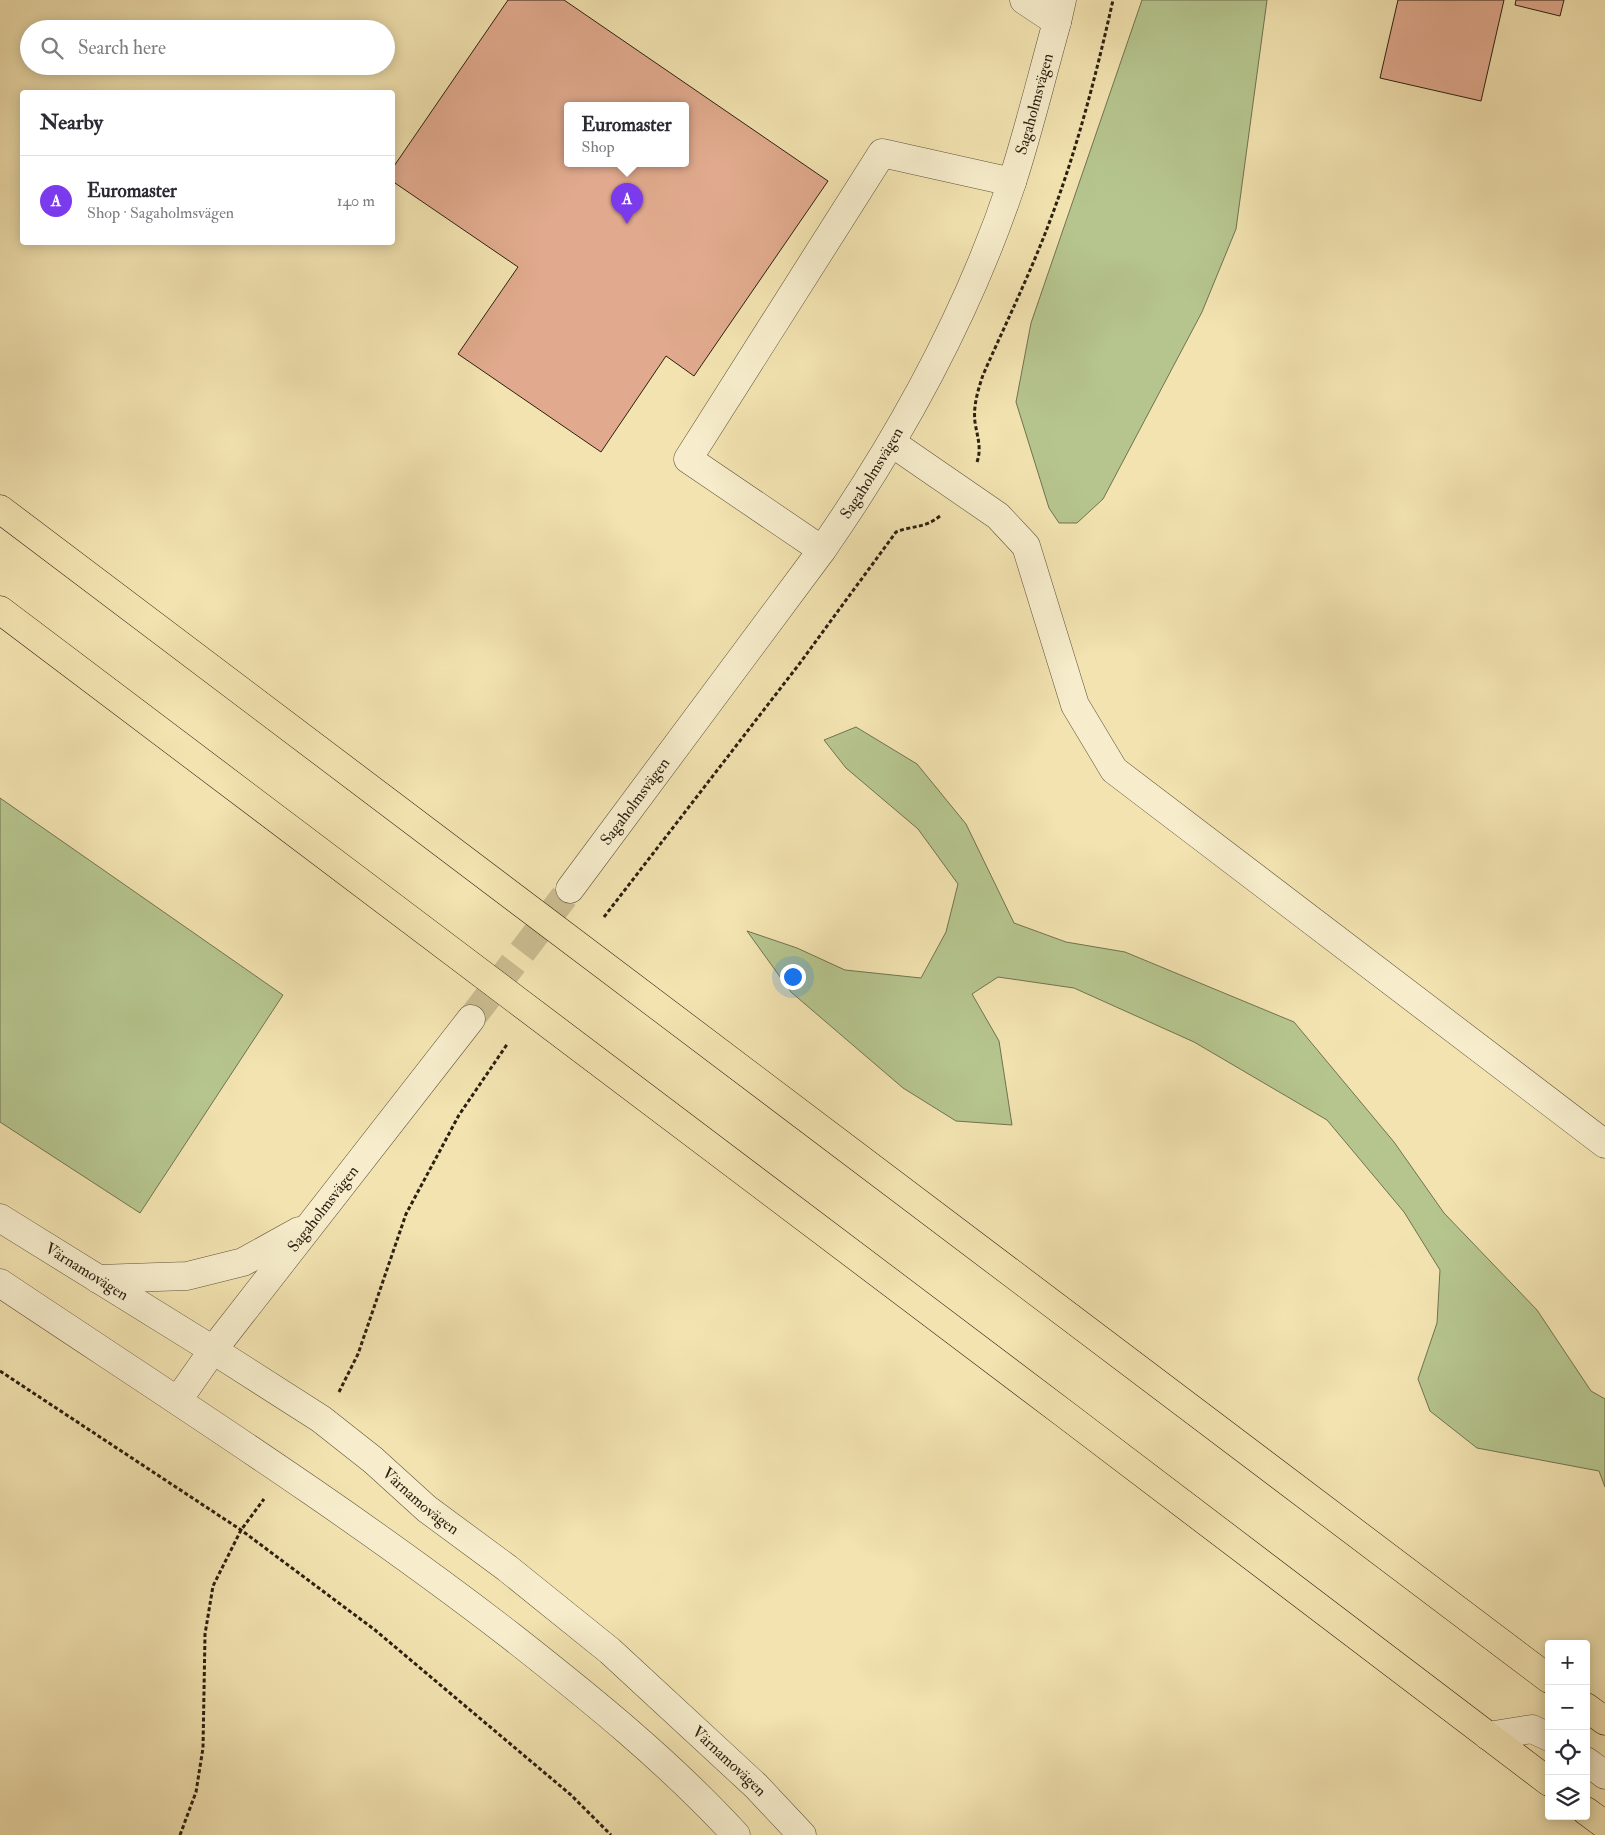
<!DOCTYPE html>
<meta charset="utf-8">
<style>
:root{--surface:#fff;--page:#f2f2f3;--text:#2b2b33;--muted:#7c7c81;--line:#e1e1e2;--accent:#7c3aed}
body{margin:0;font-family:"IM FELL Double Pica",serif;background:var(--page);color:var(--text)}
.controls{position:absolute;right:15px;bottom:15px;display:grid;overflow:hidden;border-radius:5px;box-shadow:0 2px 12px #0003}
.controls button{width:45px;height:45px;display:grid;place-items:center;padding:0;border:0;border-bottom:1px solid var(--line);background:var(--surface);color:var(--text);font:25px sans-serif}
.you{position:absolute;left:792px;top:976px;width:18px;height:18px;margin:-12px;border:4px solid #fff;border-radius:50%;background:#1a73e8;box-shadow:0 0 0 8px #1a73e833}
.badge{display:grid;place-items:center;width:32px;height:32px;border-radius:50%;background:var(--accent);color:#fff;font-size:16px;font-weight:700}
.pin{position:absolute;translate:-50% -41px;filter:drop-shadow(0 1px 2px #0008)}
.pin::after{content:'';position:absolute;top:26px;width:18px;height:15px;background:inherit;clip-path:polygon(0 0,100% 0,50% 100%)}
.popup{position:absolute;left:564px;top:102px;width:125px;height:65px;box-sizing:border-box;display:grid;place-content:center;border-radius:5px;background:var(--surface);filter:drop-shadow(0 1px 4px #0005);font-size:16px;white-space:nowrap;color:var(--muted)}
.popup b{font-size:19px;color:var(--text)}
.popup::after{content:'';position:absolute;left:50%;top:100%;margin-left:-10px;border:10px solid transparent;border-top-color:var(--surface)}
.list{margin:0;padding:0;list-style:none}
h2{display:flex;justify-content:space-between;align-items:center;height:65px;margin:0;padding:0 20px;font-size:21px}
h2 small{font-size:16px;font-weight:400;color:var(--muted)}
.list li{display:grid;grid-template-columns:32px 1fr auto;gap:15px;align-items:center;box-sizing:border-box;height:90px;padding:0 20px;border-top:1px solid var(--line)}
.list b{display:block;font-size:19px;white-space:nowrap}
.list p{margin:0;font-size:16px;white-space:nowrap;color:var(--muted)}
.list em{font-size:16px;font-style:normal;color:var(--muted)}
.icon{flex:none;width:28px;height:28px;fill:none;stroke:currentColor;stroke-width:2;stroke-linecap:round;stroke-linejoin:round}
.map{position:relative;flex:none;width:1605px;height:1835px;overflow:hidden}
.search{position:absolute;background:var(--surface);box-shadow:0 2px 12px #0003;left:20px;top:20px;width:375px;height:55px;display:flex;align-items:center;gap:12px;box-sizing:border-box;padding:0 18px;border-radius:28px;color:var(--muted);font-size:19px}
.panel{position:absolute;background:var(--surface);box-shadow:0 2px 12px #0003;left:20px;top:90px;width:375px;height:155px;border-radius:5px}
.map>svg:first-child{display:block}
.green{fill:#b6c58e;stroke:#717250}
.building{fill:#e1aa8e;stroke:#2c2011;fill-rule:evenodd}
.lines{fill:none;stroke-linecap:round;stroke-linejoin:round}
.minor-tunnel{stroke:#cabc90;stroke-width:28;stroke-dasharray:28 14;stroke-linecap:butt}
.minor-casing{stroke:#5e5139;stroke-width:29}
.highway-casing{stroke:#2c2011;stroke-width:29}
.path{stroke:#2c2011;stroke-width:3;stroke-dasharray:4 2.5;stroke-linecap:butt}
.minor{stroke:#f7edcc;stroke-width:28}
.highway{stroke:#f2e3b0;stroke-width:28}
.labels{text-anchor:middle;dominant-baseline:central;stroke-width:4;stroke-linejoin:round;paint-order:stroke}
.street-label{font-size:16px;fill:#2c2011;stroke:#f7edcc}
</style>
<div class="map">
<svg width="1605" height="1835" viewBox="0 0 1605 1835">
<rect width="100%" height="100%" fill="#f2e3b0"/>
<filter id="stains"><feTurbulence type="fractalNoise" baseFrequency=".004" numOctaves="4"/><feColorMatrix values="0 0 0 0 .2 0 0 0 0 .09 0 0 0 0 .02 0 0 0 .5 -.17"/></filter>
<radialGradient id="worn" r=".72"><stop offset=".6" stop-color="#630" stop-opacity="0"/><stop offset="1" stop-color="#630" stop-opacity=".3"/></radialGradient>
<path class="green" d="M1142,0H1267L1236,229L1202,312L1103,499L1077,523H1059L1049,508L1016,402L1031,323Z
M856,727L917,764L966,824L1014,923L1066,942L1125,952L1294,1022L1394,1142L1444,1213L1537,1310L1591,1391L1605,1399V1487L1599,1471L1477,1448L1430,1411L1418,1379L1437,1323L1440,1270L1404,1212L1327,1120L1194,1042L1074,988L998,977L972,994L999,1041L1012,1125L956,1121L903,1088L791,992L747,931L797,948L845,970L921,978L946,932L958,884L918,829L846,768L824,740Z
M0,798L283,995L140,1213L0,1122Z"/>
<path class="building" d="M508,0H564L828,181L694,376L666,356L601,452L458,354L518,267L392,181V169ZM568,105H686V163H568Z
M1398,0H1504L1481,101L1380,78Z
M1516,0H1564L1560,16L1515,5Z"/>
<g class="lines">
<path class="minor-tunnel" d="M471,1019L570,889"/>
<defs>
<g id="minor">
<path d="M1024,0L1057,22"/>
<path d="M892,443L998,516L1026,546L1075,705L1114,770L1605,1144"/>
<path d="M822,550L688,459L882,153L1012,182"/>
<path id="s1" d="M570,889L822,550C901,436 968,314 1012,182C1029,130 1042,75 1057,22L1062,0"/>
<path id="s2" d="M0,1218L213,1350L321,1419L373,1460L427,1509L507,1568L610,1651L756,1786L802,1835"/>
<path d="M98,1279L187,1276L243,1262L299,1231"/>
<path d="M0,1283C172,1398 347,1509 511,1636C590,1698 668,1761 736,1835"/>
<path id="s3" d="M178,1400L213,1350L471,1019"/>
<path d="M1488,1736L1532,1729L1549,1737"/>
<path d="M1586,1761L1605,1775"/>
</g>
<path id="highway" d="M0,509C518,897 1032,1290 1549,1679
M0,610L1066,1415L1549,1782
M1586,1707L1605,1721
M1586,1811L1605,1825"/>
</defs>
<use href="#minor" class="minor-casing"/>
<use href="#highway" class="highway-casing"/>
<path class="path" d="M977,462C982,448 977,436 975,422C973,406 978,390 983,375C1005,325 1029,276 1048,226C1076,153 1096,76 1113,0
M604,917L800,663L896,532C913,525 924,529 940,516
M0,1371L241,1530L375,1630L571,1795L611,1835
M339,1392L358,1354L406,1214L459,1115L508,1043
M180,1835L196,1792L203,1748L205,1634L213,1586L241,1530L264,1499"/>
<use href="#minor" class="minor"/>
<use href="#highway" class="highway"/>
</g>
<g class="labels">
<g class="street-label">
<text stroke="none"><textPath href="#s1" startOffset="919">Sagaholmsvägen</textPath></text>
<text stroke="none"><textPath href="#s1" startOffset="514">Sagaholmsvägen</textPath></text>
<text stroke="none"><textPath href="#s1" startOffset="109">Sagaholmsvägen</textPath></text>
<text stroke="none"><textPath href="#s3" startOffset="240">Sagaholmsvägen</textPath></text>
<text stroke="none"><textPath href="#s2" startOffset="102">Värnamovägen</textPath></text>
<text stroke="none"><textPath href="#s2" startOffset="508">Värnamovägen</textPath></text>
<text stroke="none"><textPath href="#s2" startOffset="912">Värnamovägen</textPath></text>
</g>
</g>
<rect width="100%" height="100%" filter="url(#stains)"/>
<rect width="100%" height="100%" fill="url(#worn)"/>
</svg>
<div class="controls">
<button>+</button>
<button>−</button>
<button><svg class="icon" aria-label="locate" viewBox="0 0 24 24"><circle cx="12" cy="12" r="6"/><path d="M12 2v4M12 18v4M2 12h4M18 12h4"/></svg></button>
<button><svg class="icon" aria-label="layers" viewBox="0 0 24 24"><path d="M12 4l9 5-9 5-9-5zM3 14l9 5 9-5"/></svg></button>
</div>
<div class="you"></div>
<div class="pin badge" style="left:627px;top:224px">A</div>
<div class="popup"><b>Euromaster</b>Shop</div>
<div class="search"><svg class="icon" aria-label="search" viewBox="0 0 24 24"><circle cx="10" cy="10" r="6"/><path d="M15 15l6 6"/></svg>Search here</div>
<section class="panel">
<h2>Nearby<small></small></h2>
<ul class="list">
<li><span class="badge">A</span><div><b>Euromaster</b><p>Shop · Sagaholmsvägen</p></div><em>140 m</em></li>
</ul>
</section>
</div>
